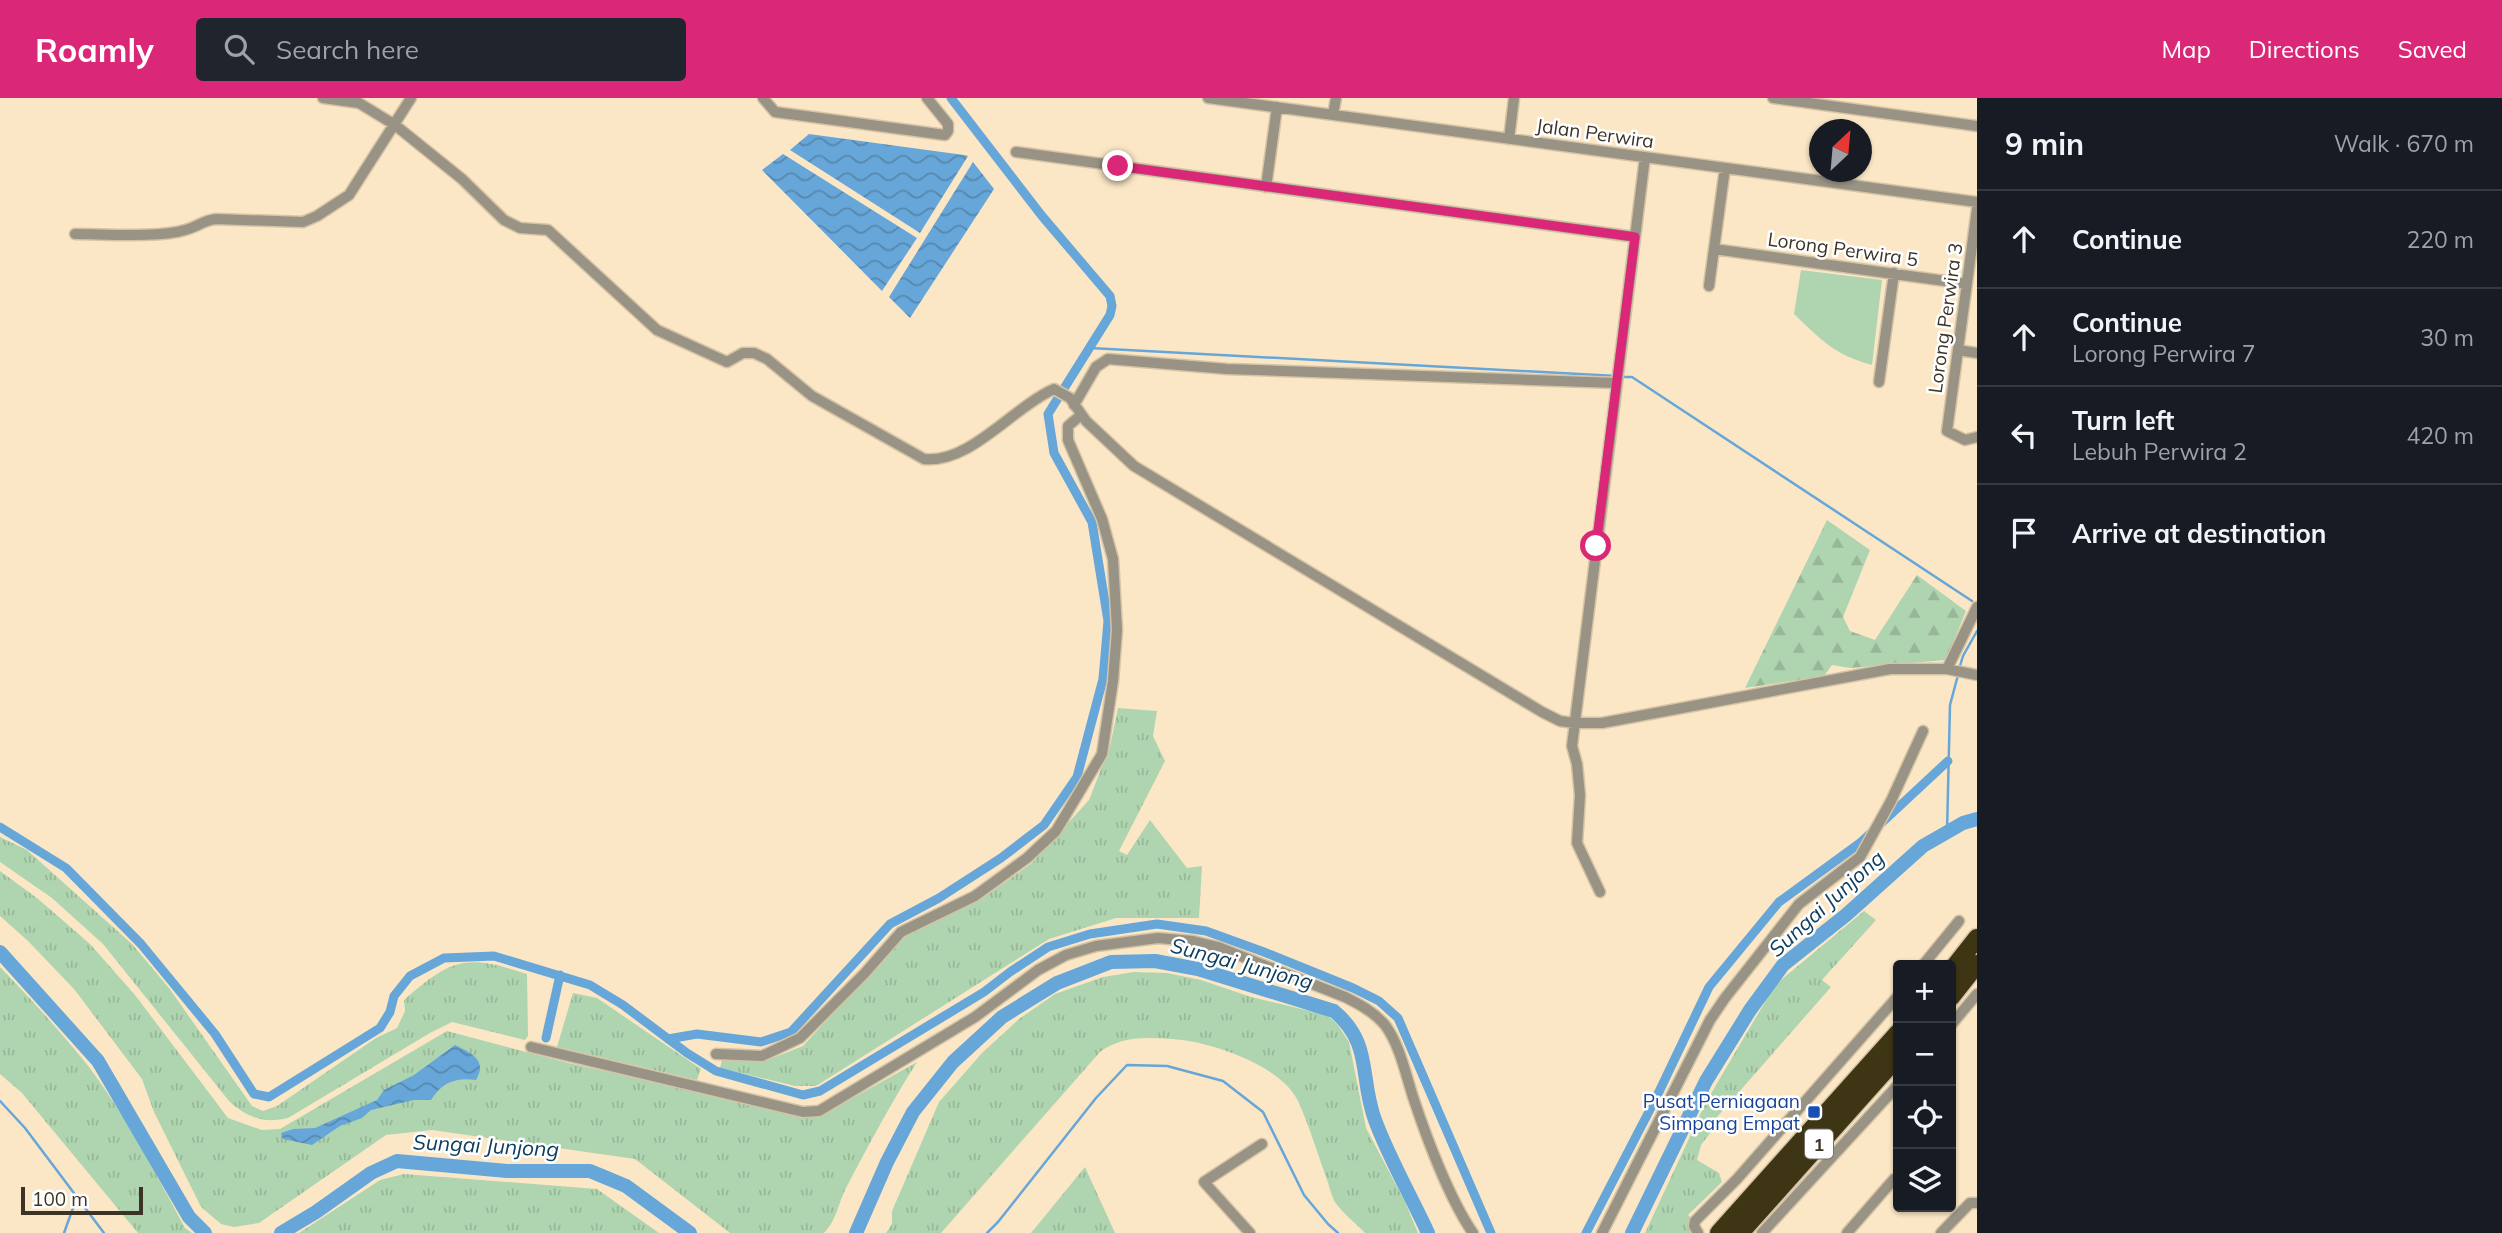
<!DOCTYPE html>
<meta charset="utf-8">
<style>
:root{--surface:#171b24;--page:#20242c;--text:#f1f3f6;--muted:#9ea1a6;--line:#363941;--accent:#db2777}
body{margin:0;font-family:Mulish,sans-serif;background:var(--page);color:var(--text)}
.controls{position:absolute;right:21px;bottom:21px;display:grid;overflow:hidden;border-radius:7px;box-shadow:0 2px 5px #0004}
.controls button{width:63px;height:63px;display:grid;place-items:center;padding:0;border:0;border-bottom:2px solid var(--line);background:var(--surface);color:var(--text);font:35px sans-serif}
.compass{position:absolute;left:1809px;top:21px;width:63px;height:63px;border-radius:50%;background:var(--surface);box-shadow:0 2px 5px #0004;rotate:26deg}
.scale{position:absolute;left:21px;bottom:18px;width:122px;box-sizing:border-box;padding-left:7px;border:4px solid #3b3326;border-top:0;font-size:19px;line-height:24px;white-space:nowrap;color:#3b3326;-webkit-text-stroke:5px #fff;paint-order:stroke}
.stop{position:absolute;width:21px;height:21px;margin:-16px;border:5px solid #db2777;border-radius:50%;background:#fff}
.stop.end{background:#db2777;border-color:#fff;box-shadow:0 2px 7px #0008}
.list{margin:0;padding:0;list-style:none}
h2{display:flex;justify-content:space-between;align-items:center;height:91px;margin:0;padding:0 28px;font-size:30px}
h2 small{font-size:23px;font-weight:400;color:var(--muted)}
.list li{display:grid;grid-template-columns:46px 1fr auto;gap:21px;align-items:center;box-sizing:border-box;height:98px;padding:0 28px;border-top:2px solid var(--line)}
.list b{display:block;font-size:26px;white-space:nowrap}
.list p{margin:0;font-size:23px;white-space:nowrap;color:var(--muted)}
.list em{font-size:23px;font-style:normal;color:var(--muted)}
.icon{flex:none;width:38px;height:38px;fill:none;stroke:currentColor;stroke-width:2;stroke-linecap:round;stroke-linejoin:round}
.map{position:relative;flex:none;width:1977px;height:1135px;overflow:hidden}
header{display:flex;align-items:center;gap:42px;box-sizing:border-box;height:98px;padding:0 35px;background:var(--accent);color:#fff}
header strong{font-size:33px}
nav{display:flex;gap:38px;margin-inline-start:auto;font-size:24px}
.search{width:490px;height:63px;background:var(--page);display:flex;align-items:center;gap:18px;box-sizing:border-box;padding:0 24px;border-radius:7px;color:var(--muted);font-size:26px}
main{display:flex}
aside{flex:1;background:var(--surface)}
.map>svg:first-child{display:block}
.grass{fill:url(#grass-tufts)}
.forest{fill:url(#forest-firs)}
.park{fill:#aed5b0}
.water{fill:url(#water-waves)}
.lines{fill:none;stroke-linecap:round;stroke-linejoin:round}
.stream{stroke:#66a6d8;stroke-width:2.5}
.canal{stroke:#66a6d8;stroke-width:9}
.river{stroke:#66a6d8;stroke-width:14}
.street-casing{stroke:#d5c3a5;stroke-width:13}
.highway-casing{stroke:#d5c3a5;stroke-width:21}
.street{stroke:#989384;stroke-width:10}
.highway{stroke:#3e3515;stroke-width:18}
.route{stroke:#db2777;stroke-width:9}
.transit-dot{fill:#1a4fb4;stroke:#fff;stroke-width:2.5}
.labels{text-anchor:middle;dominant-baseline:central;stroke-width:5;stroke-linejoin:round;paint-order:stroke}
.shield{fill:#fff;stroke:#767067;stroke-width:2}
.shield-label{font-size:18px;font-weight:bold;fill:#3b3326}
.street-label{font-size:19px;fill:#3b3326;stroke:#fff}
.transit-label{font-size:19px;fill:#164399;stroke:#fff;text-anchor:end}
.water-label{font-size:21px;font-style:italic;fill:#0c3e60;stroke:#fff}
</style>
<header>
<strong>Roamly</strong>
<div class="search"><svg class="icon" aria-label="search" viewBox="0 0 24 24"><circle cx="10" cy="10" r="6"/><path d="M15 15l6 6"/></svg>Search here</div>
<nav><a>Map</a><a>Directions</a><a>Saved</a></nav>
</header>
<main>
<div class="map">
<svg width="1977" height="1135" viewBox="0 0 1977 1135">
<defs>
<pattern id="grass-tufts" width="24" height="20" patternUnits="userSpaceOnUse" patternTransform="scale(1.75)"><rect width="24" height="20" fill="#aed5b0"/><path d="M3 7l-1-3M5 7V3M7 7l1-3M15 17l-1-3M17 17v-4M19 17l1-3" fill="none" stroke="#97b797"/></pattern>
<pattern id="forest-firs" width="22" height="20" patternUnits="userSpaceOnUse" patternTransform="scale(1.75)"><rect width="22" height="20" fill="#aed5b0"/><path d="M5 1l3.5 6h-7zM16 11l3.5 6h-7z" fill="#97b797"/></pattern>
<pattern id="water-waves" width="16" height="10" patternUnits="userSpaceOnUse" patternTransform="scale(1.75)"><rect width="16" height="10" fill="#66a6d8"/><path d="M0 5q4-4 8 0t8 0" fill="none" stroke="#5588af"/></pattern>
</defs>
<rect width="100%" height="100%" fill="#fbe7c5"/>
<path class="grass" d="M1118,610L1157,613L1153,638L1165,663L1119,753L1127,757L1150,722L1187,770L1202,768L1199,820H1116L1049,841L816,988H795L720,970L722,962L765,963L803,948L906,836L980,802L1032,765L1089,702L1110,648Z
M0,739L27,752L132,846L169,890L252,1008L263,1013L277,1008L376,940L397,930L405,913L404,902C452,860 466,856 527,876L528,938L525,942L452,924L430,935L288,1020C264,1026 246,1019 229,1003L103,846L52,800L0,764Z
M0,773L37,800L90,846L135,897L228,1020L262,1032L280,1031L447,933L568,965L812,1018L826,1015L917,964C891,1005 868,1048 845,1092C838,1107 836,1123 824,1135H730L635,1061L432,1032L386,1037L259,1125L234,1129L221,1126L201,1109L154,1014L142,981L74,891L28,843L0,818Z
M1864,813L1876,822L1822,882L1831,889L1710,1027L1711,1034L1701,1047L1697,1062L1719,1075L1722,1084L1688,1117L1693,1122V1135H1645L1706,1004L1775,887Z
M0,869C31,901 61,934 89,969C126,1018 156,1076 185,1130L192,1135H138L22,995L0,976Z
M1134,874L1167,875L1201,882L1251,899L1327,917L1337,926L1349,944L1366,1030L1405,1104L1418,1135H1365C1356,1125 1342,1115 1335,1104C1331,1097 1329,1087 1326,1079C1317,1054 1309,1027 1298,1003C1281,967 1209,943 1172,941C1147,939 1120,938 1100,954L941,1135H886L892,1126V1113L939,1004L982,955L1019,921L1055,896L1103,879Z
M573,895L597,900L701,971L697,982L557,949Z
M1085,1069L1115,1135H1031Z
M404,1076L597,1091L659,1135H299L380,1082Z"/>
<path class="forest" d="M1827,422L1870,452L1843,519L1850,533L1875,542L1917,477L1966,513L1946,562L1850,570L1832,567L1824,578L1745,590Z"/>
<path class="park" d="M1801,172L1882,182L1872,267C1835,257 1821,242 1794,216Z"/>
<path class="water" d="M809,36L964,57L968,58L920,135L790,52Z
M783,56L917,140L882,193L762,72Z
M973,64L994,91L910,220L889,199Z
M455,947C471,955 488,962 476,982C456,979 442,984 431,1002H414L371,1012L362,1020L340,1028L312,1047L283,1041L281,1035L293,1031L315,1030L377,1002L384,992L414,977Z"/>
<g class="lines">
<path class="stream" d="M1090,250L1616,278
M1622,279H1632L1972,503
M1959,571L1963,558L1977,533
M1947,735L1950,607L1958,577
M0,1003L25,1030L104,1135
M64,1135L77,1099
M987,1135L998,1124L1096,1000L1127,967L1167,968L1223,983L1263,1014L1304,1097L1328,1126L1338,1135"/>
<path class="canal" d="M0,729L66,770L141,846L215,936L254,996L269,999L380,930L390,914L394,898L410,878L444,860L494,858L590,887L623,907L687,955L716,973L803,997L820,993L984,894L1010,874L1048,849L1090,836L1157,826L1206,833L1264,854L1353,890L1379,903L1398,920L1491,1135
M546,940L560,877
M668,941L697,936L761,944L791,934L890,826L939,800L1001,760L1044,727L1077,679L1103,581L1108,523L1092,424L1054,355L1048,316L1110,217L1112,208L1110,198L1042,118L951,0
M1586,1135L1657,998L1709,889L1779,804L1860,745L1948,663"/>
<path class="river" d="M0,854L98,963L189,1119L205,1135
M281,1135L316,1114L371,1075L397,1063L507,1073H590L626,1088L690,1135
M856,1135L887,1064L913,1014L953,964L1002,919L1057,885L1111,864L1155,863L1198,871L1334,913C1373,946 1359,979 1375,1022C1389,1060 1411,1098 1428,1135
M1632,1135L1706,983L1750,912L1783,867L1846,817L1923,748L1963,725L1977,721"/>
<defs>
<path id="street" d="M323,0L359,5L395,27L462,81L504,122L520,130L548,132L657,232L727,264L743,255H754L767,261L812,298L924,361C970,366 1013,309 1054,291L1070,300L1086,323L1134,368L1542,614L1560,623L1574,625H1602L1890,571H1947L1977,577
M763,0L775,14L945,37L948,33V26L927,0
M1208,0L1977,104
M1773,0L1977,28
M1333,17L1336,0
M1509,41L1514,0
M1016,54L1635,139
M1266,89L1277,9
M1977,111L1947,333L1965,342L1977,339
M75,136C104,136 159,140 185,132C197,129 204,122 216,121L303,124L317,118L349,97L411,0
M1714,151L1967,186
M1709,188L1725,70
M1958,252L1977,255
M1879,284L1894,175
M1074,307L1096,269L1108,261L1227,271L1616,285
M1947,571L1977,509
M1600,794L1577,745L1580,697L1577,666L1572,648L1645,59
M1923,867L1959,823
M1951,927L1977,896
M531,949L803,1014L819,1013L975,919L1038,872L1066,857L1096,848L1158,840L1193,843L1218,849L1345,899C1359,906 1374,914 1385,927C1400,947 1406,978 1414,1002C1427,1041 1450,1102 1473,1135
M716,956L762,958L800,940L864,876L901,834L975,798L1027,760L1056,733L1102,656L1113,583L1117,532L1113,461L1102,421L1068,342V328L1081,317
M1250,1135L1204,1084L1262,1046
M1602,1135L1710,922L1725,900L1799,806L1860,759L1891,703L1923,633
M1698,1135L1694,1128L1695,1123L1737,1081L1898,898
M1762,1135L1898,987
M1847,1135L1894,1081
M1941,1135L1970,1105H1977"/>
<path id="highway" d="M1951,873L1977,840
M1951,899L1977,866
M1719,1135L1898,935
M1740,1135L1898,958"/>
</defs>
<use href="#street" class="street-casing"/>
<use href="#highway" class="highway-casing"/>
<use href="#street" class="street"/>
<use href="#highway" class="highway"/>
</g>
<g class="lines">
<path class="route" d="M1118,68L1635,139L1596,448"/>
</g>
<rect class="transit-dot" x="1807" y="1007" width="14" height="14" rx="3.5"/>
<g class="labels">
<rect class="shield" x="1805" y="1031.5" width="28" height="29" rx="5"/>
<g class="shield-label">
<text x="1819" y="1046">1</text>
</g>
<g class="street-label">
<text transform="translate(1595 35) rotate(8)">Jalan Perwira</text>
<text transform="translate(1843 151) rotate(8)">Lorong Perwira 5</text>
<text transform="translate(1945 220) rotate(-82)">Lorong Perwira 3</text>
</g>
<g class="transit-label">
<text x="1800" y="1003">Pusat Perniagaan<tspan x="1800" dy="22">Simpang Empat</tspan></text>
</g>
<g class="water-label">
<text transform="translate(1826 805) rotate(-42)">Sungai Junjong</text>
<text transform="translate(1242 865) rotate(15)">Sungai Junjong</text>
<text transform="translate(486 1047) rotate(3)">Sungai Junjong</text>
</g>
</g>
</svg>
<div class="controls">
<button>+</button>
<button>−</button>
<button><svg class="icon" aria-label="locate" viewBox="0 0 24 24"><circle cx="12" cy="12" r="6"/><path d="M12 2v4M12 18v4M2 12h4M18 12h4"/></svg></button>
<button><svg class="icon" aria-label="layers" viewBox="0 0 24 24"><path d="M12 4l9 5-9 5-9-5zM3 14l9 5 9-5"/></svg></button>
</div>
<svg class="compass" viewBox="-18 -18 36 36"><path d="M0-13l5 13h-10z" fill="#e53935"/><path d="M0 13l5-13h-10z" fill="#9ea1a6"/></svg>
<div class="scale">100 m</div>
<div class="stop" style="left:1596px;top:448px"></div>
<div class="stop end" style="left:1118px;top:68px"></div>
</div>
<aside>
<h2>9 min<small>Walk · 670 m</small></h2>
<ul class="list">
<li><svg class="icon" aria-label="ahead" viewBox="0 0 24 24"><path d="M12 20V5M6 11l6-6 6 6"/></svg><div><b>Continue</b></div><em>220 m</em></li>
<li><svg class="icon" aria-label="ahead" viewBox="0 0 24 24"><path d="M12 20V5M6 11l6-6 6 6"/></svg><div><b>Continue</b><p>Lorong Perwira 7</p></div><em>30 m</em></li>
<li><svg class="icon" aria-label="left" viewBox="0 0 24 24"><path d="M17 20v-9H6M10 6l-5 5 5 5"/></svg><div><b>Turn left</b><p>Lebuh Perwira 2</p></div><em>420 m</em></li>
<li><svg class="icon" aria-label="arrive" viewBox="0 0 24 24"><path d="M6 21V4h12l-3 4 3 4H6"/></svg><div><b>Arrive at destination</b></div></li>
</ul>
</aside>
</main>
